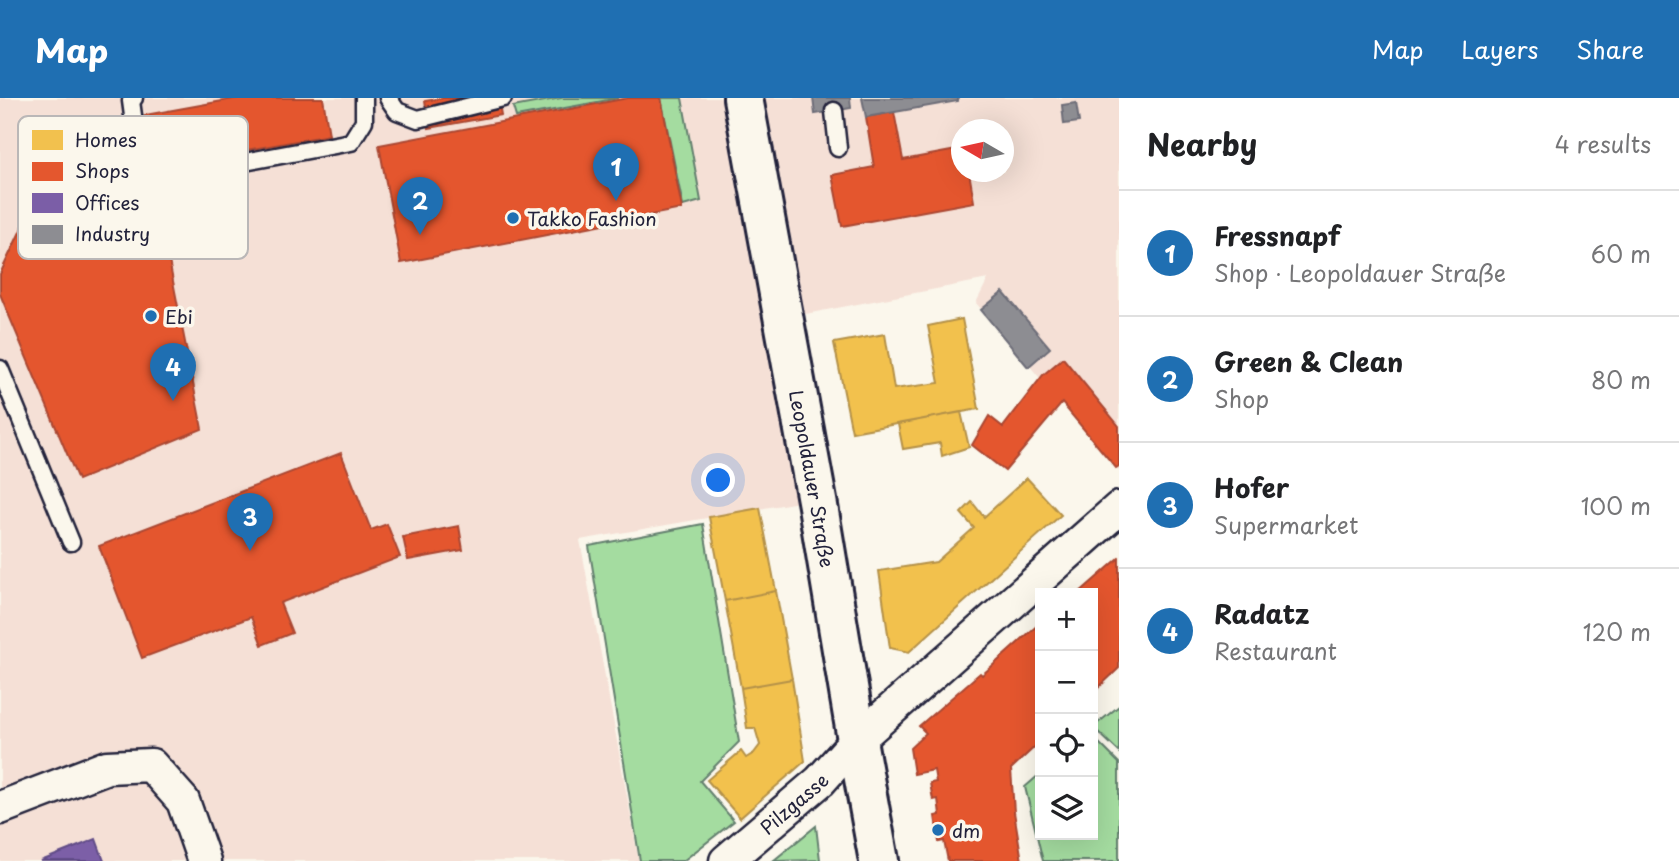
<!DOCTYPE html>
<meta charset="utf-8">
<style>
:root{--surface:#fff;--page:#f2f2f2;--text:#202124;--muted:#757577;--line:#e0e0e0;--accent:#1f6fb2}
body{margin:0;font-family:"Playpen Sans",sans-serif;background:var(--page);color:var(--text)}
.controls{position:absolute;right:21px;bottom:21px;display:grid;overflow:hidden;border-radius:0px;box-shadow:0 7px 28px #0002}
.controls button{width:63px;height:63px;display:grid;place-items:center;padding:0;border:0;border-bottom:2px solid var(--line);background:var(--surface);color:var(--text);font:35px sans-serif}
.compass{position:absolute;left:951px;top:21px;width:63px;height:63px;border-radius:50%;background:var(--surface);box-shadow:0 7px 28px #0002;rotate:279deg}
.you{position:absolute;left:719px;top:383px;width:24px;height:24px;margin:-18px;border:5px solid #fff;border-radius:50%;background:#1a73e8;box-shadow:0 0 0 10px #1a73e833}
.badge{display:grid;place-items:center;width:46px;height:46px;border-radius:50%;background:var(--accent);color:#fff;font-size:23px;font-weight:700}
.pin{position:absolute;translate:-50% -58px;filter:drop-shadow(0 2px 4px #0008)}
.pin::after{content:'';position:absolute;top:37px;width:24px;height:21px;background:inherit;clip-path:polygon(0 0,100% 0,50% 100%)}
.list{margin:0;padding:0;list-style:none}
h2{display:flex;justify-content:space-between;align-items:center;height:91px;margin:0;padding:0 28px;font-size:30px}
h2 small{font-size:23px;font-weight:400;color:var(--muted)}
.list li{display:grid;grid-template-columns:46px 1fr auto;gap:21px;align-items:center;box-sizing:border-box;height:126px;padding:0 28px;border-top:2px solid var(--line)}
.list b{display:block;font-size:26px;white-space:nowrap}
.list p{margin:0;font-size:23px;white-space:nowrap;color:var(--muted)}
.list em{font-size:23px;font-style:normal;color:var(--muted)}
.icon{flex:none;width:38px;height:38px;fill:none;stroke:currentColor;stroke-width:2;stroke-linecap:round;stroke-linejoin:round}
.map{position:relative;flex:none;width:1119px;height:763px;overflow:hidden}
header{display:flex;align-items:center;gap:42px;box-sizing:border-box;height:98px;padding:0 35px;background:var(--accent);color:#fff}
header strong{font-size:33px}
nav{display:flex;gap:38px;margin-inline-start:auto;font-size:24px}
main{display:flex}
aside{flex:1;background:var(--surface)}
.map>svg:first-child{display:block}
.built{fill:#f5e0d6;fill-rule:evenodd}
.green{fill:#a4dca0;stroke:#637f6e;stroke-width:2}
.homes{fill:#f2c14e;stroke:#b49148;stroke-width:2}
.shops{fill:#e4572e;stroke:#aa4732;stroke-width:2}
.offices{fill:#7b5ea7;stroke:#604c87;stroke-width:2}
.industry{fill:#8d8d92;stroke:#6d6d78;stroke-width:2}
.lines{fill:none;stroke-linecap:round;stroke-linejoin:round}
.service-casing{stroke:#22223b;stroke-width:21}
.minor-casing{stroke:#22223b;stroke-width:37}
.secondary-casing{stroke:#22223b;stroke-width:44}
.service{stroke:#fbf7ec;stroke-width:16}
.minor{stroke:#fbf7ec;stroke-width:32}
.secondary{stroke:#fbf7ec;stroke-width:38}
.poi-dot{fill:#1f6fb2;stroke:#fbf7ec;stroke-width:2.5}
.labels{text-anchor:middle;dominant-baseline:central;stroke-width:7;stroke-linejoin:round;paint-order:stroke}
.poi-label{font-size:19px;fill:#22223b;stroke:#fbf7ec;text-anchor:start}
.street-label{font-size:19px;fill:#22223b;stroke:#fbf7ec}
.key{fill:#fbf7ec;stroke:#bab7b7;stroke-width:2}
.key-label{font-size:19px;fill:#22223b}
</style>
<header>
<strong>Map</strong>
<nav><a>Map</a><a>Layers</a><a>Share</a></nav>
</header>
<main>
<div class="map">
<svg width="1119" height="763" viewBox="0 0 1119 763">
<rect width="100%" height="100%" fill="#fbf7ec"/>
<filter id="ink" filterUnits="userSpaceOnUse"><feTurbulence type="fractalNoise" baseFrequency=".0143" numOctaves="2"/><feDisplacementMap in="SourceGraphic" scale="14" xChannelSelector="R" yChannelSelector="G"/><feConvolveMatrix kernelMatrix="1 2 1 2 8 2 1 2 1" color-interpolation-filters="sRGB"/></filter>
<g filter="url(#ink)">
<path class="built" d="M0,0H738L811,402L580,442L639,763H0Z
M749,0H1119V373L976,205L988,181L790,219ZM962,32H1004V74H962Z"/>
<path class="green" d="M561,0H619L516,19L513,9Z
M661,0H682L701,103L683,108Z
M703,426L739,644L700,683L734,723L683,763H640L589,448Z
M1119,608V654L1093,629Z
M1093,639L1119,665V763H1043L1025,689L1040,676V737H1093Z
M816,728L820,762L773,763Z"/>
<path class="homes" d="M962,221L979,311L852,334L834,245L885,236L894,291L939,285L928,228Z
M961,314L969,349L942,358L940,345L903,351L898,326Z
M1027,380L1061,417L909,554L890,550L879,473L936,464L974,430L961,415L972,404L984,419Z
M760,410L776,493L725,503L709,419Z
M776,493L792,581L741,590L725,503Z
M792,581L805,663L740,720L707,682L741,653L746,660L754,655L760,647L755,630H747L741,590Z"/>
<path class="shops" d="M239,0H323L329,37L154,69L145,17Z
M443,0H498L501,17L429,30L425,3Z
M628,0H661L682,111L401,165L379,47Z
M894,14L903,62L962,51V74H969L974,104L842,128L832,77L874,69L866,19Z
M137,93L161,122L202,331L78,382L0,196V176L29,115Z
M1063,260L1119,328V368L1116,370L1062,305L1005,373L972,347L989,318L1003,329L1043,277Z
M341,355L371,432L387,426L400,459L280,505L292,535L262,547L251,519L142,560L99,448Z
M459,428L463,452L408,462L403,439Z
M1119,460V570L1093,595V495H1079Z
M1040,525V644L1011,671L1014,714L1022,763H948L944,743L939,744L935,718L940,717L938,701L933,702L930,685L936,684L934,672L914,676L910,650L926,635L919,628L980,575L982,577Z"/>
<path class="offices" d="M96,741L104,763H41Z"/>
<path class="industry" d="M813,0H850L851,10L815,16Z
M862,0H958V3L866,19Z
M1076,5L1079,24L1064,26L1062,7Z
M1003,194L1050,250L1028,269L981,212Z"/>
<g class="lines">
<defs>
<path id="service" d="M134,0L131,3L141,76L159,80L351,44L364,23V0
M388,0L397,13L418,21L503,0
M834,13L838,50
M0,271L71,444"/>
<g id="minor">
<path d="M0,710L107,669L151,667L183,703L204,763"/>
<path id="s1" d="M726,763L820,683L857,642L1119,410"/>
</g>
<g id="secondary">
<path id="s2" d="M743,0L818,408L857,642L879,763"/>
</g>
</defs>
<use href="#service" class="service-casing"/>
<use href="#minor" class="minor-casing"/>
<use href="#secondary" class="secondary-casing"/>
<use href="#service" class="service"/>
<use href="#minor" class="minor"/>
<use href="#secondary" class="secondary"/>
</g>
</g>
<g class="poi-dot">
<circle cx="513" cy="120" r="7"/>
<circle cx="151" cy="218" r="7"/>
<circle cx="938" cy="732" r="7"/>
</g>
<g class="labels">
<g class="poi-label">
<text x="527" y="120">Takko Fashion</text>
<text x="165" y="218">Ebi</text>
<text x="952" y="732">dm</text>
</g>
<g class="street-label">
<text stroke="none"><textPath href="#s2" startOffset="387">Leopoldauer Straße</textPath></text>
<text stroke="none"><textPath href="#s1" startOffset="89">Pilzgasse</textPath></text>
</g>
</g>
<rect x="18" y="18" width="230" height="143" rx="10" class="key"/>
<rect x="32" y="32" width="31" height="20" fill="#f2c14e"/>
<rect x="32" y="64" width="31" height="19" fill="#e4572e"/>
<rect x="32" y="95" width="31" height="20" fill="#7b5ea7"/>
<rect x="32" y="127" width="31" height="19" fill="#8d8d92"/>
<g class="key-label">
<text x="75" y="49">Homes</text>
<text x="75" y="80">Shops</text>
<text x="75" y="112">Offices</text>
<text x="75" y="143">Industry</text>
</g>
</svg>
<div class="controls">
<button>+</button>
<button>−</button>
<button><svg class="icon" aria-label="locate" viewBox="0 0 24 24"><circle cx="12" cy="12" r="6"/><path d="M12 2v4M12 18v4M2 12h4M18 12h4"/></svg></button>
<button><svg class="icon" aria-label="layers" viewBox="0 0 24 24"><path d="M12 4l9 5-9 5-9-5zM3 14l9 5 9-5"/></svg></button>
</div>
<svg class="compass" viewBox="-18 -18 36 36"><path d="M0-13l5 13h-10z" fill="#e53935"/><path d="M0 13l5-13h-10z" fill="#757577"/></svg>
<div class="you"></div>
<div class="pin badge" style="left:616px;top:103px">1</div>
<div class="pin badge" style="left:420px;top:137px">2</div>
<div class="pin badge" style="left:250px;top:453px">3</div>
<div class="pin badge" style="left:173px;top:303px">4</div>
</div>
<aside>
<h2>Nearby<small>4 results</small></h2>
<ul class="list">
<li><span class="badge">1</span><div><b>Fressnapf</b><p>Shop · Leopoldauer Straße</p></div><em>60 m</em></li>
<li><span class="badge">2</span><div><b>Green &amp; Clean</b><p>Shop</p></div><em>80 m</em></li>
<li><span class="badge">3</span><div><b>Hofer</b><p>Supermarket</p></div><em>100 m</em></li>
<li><span class="badge">4</span><div><b>Radatz</b><p>Restaurant</p></div><em>120 m</em></li>
</ul>
</aside>
</main>
